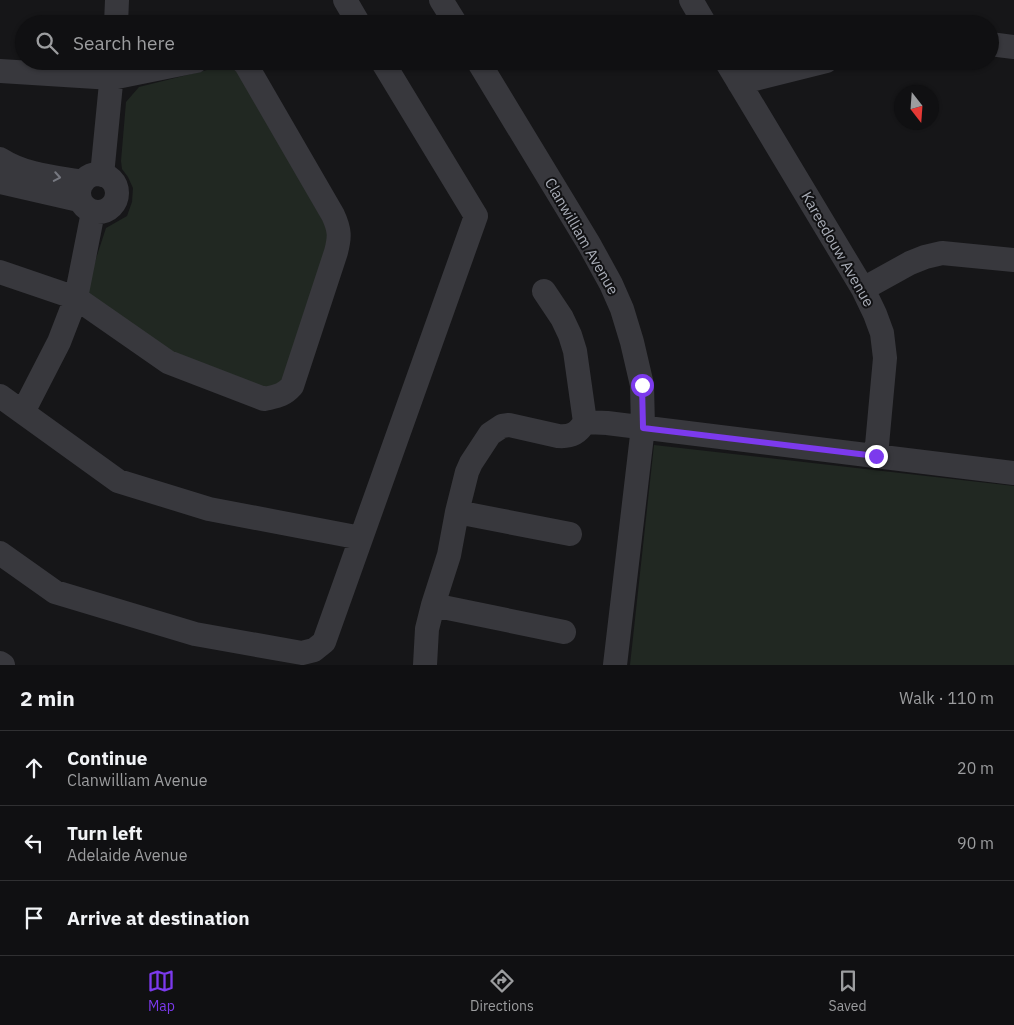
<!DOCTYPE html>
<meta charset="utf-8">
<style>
:root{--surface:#101012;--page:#1e1e20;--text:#f1f3f6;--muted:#9c9d9f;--line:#303032;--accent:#7c3aed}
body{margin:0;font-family:"IBM Plex Sans",sans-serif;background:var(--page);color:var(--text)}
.compass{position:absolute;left:894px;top:85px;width:45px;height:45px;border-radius:50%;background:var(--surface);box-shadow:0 1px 4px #0004;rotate:163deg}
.stop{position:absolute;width:15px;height:15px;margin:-11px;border:4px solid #7c3aed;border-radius:50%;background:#fff}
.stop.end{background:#7c3aed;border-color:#fff;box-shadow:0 1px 5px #0008}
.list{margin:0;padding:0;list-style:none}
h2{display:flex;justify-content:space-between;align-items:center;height:65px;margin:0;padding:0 20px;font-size:21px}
h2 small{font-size:16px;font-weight:400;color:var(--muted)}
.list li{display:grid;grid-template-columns:32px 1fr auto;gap:15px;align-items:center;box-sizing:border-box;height:75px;padding:0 20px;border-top:1px solid var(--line)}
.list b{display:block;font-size:19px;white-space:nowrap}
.list p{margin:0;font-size:16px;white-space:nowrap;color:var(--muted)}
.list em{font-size:16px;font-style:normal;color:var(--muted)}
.icon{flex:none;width:28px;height:28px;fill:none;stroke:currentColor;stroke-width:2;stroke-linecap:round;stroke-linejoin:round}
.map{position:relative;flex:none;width:1014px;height:665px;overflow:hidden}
.search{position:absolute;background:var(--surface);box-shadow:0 1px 4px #0004;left:15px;right:15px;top:15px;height:55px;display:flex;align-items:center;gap:12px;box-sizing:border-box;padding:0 18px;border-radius:28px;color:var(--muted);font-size:19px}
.sheet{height:290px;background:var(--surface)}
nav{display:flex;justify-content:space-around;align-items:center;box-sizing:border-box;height:70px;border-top:1px solid var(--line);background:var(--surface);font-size:14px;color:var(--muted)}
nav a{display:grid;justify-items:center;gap:2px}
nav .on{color:var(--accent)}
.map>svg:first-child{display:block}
.green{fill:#212822}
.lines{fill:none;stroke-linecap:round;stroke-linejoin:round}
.minor{stroke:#38383d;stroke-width:24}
.oneway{stroke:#767880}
.route{stroke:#7c3aed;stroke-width:6}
.labels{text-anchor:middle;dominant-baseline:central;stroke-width:4;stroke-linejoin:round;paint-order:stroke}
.street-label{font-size:15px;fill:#a9adb7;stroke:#111113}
</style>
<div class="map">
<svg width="1014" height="665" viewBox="0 0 1014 665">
<rect width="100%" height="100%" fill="#161618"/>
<path class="green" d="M223,66L232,68L240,74L328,230L327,256L281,384L264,391L170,354L90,295L86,289L106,228L127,216L132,202L133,188L128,177L122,169L121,161L126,102L139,87Z
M654,445L1014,486V665H630Z"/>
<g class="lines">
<path class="minor" d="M345,0L359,24
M441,0L456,24
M691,0L705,24
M116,24L117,0
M990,44L1014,47
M478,61L589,244L611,284L622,309L632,342L642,385L643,427L615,665
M726,61L863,289L875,314L882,333L885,358L876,456
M0,71L112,78L196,61
M739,83L826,61
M0,159C25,175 54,177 83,182
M79 193a19 19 0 1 1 38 0a19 19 0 1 1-38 0Z
M102,175L113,63
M0,182L79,200
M0,272L76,298L168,362L264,399C277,396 283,396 292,386L336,252C340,237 340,230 333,215L245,63L242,61
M863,289L910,263L925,257L942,253L1014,260
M0,396L118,481L209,509L361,538
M23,412L59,342L76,298L93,212
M585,422L607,423L1014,473
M457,512L570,534
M0,553L55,592L195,634L302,653L314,650L324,642L476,216L382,61
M433,605L564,632
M0,663L3,665
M425,665L427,629L433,605L449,555L457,512L467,472L471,463L490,434L502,426L509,425L558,436C572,437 578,433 585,422L575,351L570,335L562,318L544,291"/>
</g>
<defs><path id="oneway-chevron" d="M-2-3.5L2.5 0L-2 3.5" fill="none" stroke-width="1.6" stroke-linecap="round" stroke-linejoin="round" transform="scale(1.25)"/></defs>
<use class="oneway" href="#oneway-chevron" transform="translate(57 177) rotate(10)"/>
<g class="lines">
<path class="route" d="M642,385L643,428L876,456"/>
</g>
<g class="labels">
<g class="street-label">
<text transform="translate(582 236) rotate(60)">Clanwilliam Avenue</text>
<text transform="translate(838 249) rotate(60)">Kareedouw Avenue</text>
</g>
</g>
</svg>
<svg class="compass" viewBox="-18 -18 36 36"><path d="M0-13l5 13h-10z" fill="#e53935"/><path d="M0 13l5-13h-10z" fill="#9c9d9f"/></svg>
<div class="stop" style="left:642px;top:385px"></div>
<div class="stop end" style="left:876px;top:456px"></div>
<div class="search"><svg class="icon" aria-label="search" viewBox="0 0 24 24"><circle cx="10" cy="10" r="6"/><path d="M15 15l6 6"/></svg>Search here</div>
</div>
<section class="sheet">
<h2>2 min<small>Walk · 110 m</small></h2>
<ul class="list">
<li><svg class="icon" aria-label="ahead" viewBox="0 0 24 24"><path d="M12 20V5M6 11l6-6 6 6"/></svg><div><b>Continue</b><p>Clanwilliam Avenue</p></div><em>20 m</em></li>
<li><svg class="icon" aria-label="left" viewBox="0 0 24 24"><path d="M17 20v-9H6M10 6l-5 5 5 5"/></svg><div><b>Turn left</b><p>Adelaide Avenue</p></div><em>90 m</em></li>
<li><svg class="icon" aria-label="arrive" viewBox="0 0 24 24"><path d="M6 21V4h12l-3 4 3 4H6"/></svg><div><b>Arrive at destination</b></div></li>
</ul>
</section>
<nav>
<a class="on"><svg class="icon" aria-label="map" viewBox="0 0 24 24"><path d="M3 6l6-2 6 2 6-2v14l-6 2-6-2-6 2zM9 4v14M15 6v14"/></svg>Map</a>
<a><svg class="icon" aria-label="directions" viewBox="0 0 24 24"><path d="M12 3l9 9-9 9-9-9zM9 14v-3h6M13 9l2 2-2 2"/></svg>Directions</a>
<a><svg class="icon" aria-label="saved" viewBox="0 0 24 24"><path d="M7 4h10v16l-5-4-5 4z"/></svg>Saved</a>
</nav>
